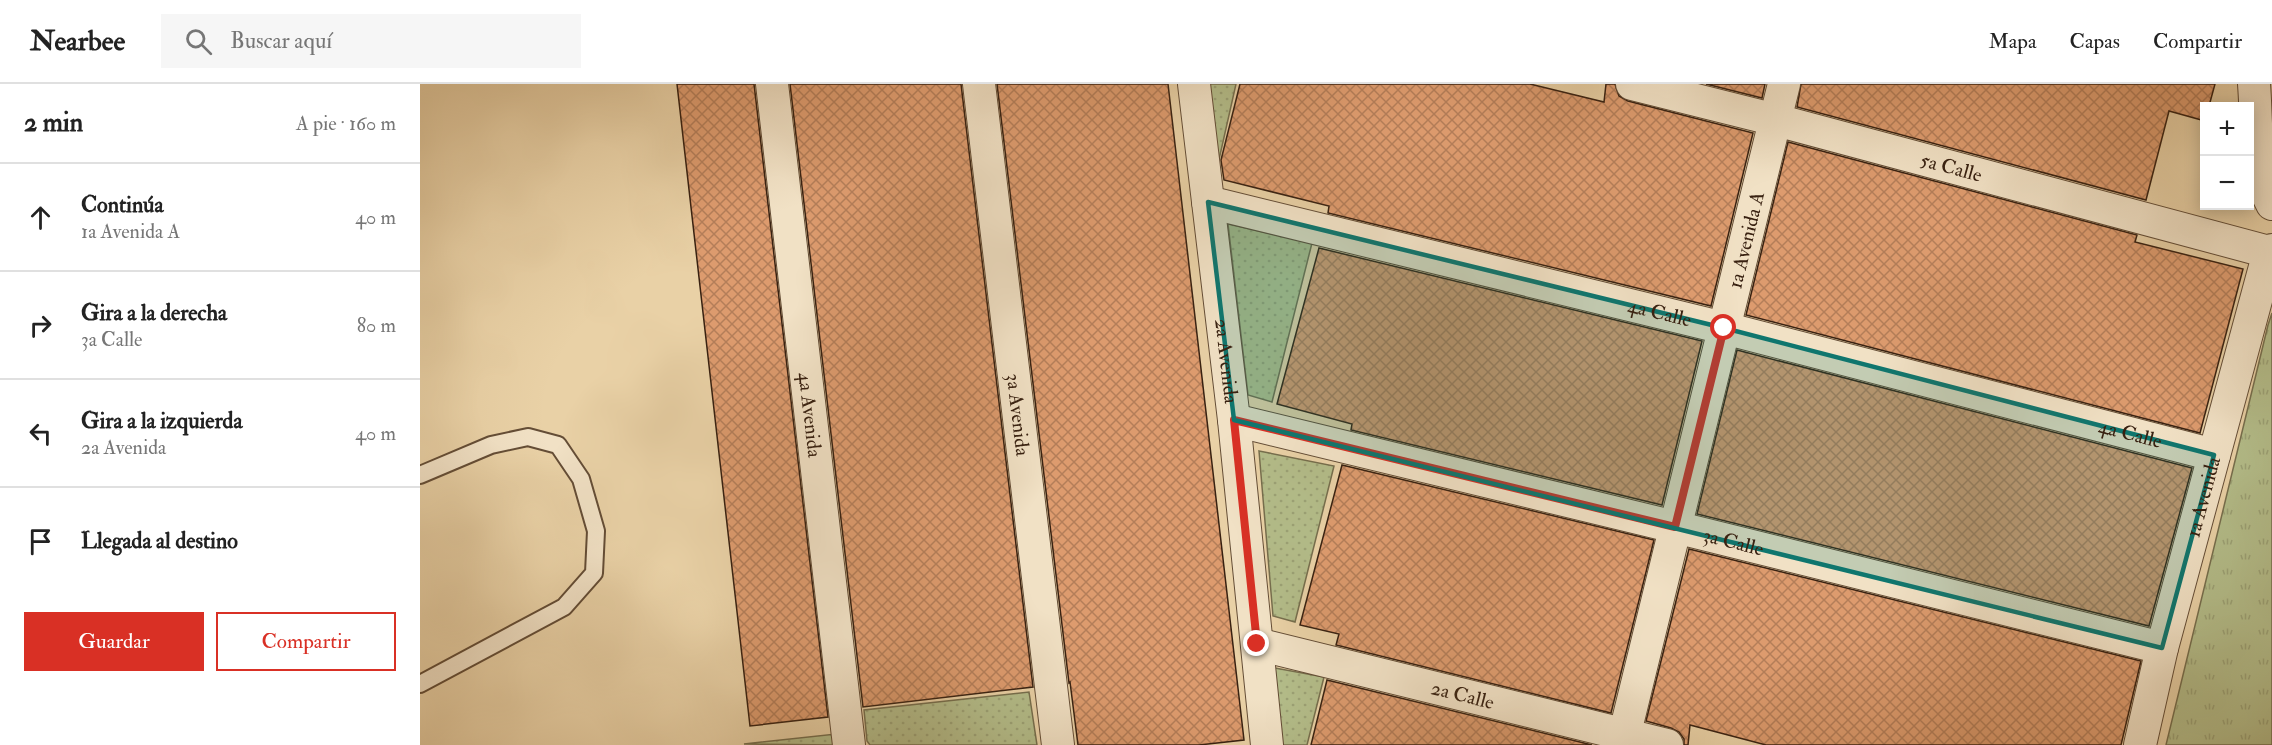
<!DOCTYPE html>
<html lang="es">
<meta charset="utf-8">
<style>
:root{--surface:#fff;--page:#f6f6f6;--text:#222;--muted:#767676;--line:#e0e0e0;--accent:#d93025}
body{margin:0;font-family:"IM FELL Double Pica",serif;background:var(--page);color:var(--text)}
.controls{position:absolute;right:18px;top:18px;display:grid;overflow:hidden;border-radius:0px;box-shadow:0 3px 15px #0003}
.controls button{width:54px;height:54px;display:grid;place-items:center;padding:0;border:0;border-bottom:2px solid var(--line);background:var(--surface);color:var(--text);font:30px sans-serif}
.stop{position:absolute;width:18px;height:18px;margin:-14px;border:4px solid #d93025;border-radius:50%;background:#fff}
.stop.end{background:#d93025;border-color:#fff;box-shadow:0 2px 6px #0008}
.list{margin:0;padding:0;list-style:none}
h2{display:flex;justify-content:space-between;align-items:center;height:78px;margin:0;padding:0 24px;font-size:26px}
h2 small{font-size:20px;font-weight:400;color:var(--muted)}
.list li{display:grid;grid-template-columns:39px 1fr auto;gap:18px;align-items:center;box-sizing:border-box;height:108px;padding:0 24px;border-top:2px solid var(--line)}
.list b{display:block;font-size:22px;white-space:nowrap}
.list p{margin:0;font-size:20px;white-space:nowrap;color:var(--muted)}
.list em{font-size:20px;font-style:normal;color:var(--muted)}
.actions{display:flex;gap:12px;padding:18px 24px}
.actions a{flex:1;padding:14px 0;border:2px solid var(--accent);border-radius:0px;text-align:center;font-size:21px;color:var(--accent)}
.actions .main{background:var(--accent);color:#fff}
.icon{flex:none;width:33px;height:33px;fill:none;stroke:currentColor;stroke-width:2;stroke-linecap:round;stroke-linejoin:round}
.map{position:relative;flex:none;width:1852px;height:661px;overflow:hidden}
header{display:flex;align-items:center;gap:36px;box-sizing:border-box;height:84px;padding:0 30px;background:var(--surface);border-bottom:2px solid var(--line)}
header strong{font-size:28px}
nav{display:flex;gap:33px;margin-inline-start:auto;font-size:21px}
.search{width:420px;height:54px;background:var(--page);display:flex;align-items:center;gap:15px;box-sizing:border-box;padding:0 21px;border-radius:0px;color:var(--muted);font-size:22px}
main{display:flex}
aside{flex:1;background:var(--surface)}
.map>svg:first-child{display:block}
.grass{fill:url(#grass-dots);stroke:#766e4d;stroke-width:1.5}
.park{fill:url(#park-tufts);stroke:#766e4d;stroke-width:1.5}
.building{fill:url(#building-cross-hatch);stroke:#382111;stroke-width:1.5}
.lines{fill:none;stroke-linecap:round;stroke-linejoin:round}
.lane-casing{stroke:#644d36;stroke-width:20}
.street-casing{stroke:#644d36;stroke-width:34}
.lane{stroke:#f1e1c5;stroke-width:16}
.street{stroke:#f1e1c5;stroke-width:32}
.route{stroke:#d93025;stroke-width:8}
.marked{fill:#0f766e;fill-opacity:0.2;stroke:#0f766e;stroke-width:4.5;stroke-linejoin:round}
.labels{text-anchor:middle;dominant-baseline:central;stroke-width:4.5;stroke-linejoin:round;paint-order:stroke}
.street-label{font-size:20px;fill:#382111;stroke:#f1e1c5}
</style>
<header>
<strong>Nearbee</strong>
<div class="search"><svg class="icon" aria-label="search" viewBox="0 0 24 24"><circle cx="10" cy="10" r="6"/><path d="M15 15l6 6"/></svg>Buscar aquí</div>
<nav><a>Mapa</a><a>Capas</a><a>Compartir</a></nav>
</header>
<main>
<aside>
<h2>2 min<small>A pie · 160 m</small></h2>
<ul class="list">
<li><svg class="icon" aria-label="ahead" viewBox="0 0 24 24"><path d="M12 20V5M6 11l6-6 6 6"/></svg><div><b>Continúa</b><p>1a Avenida A</p></div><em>40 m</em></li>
<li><svg class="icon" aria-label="right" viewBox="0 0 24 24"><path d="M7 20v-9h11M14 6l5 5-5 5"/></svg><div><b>Gira a la derecha</b><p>3a Calle</p></div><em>80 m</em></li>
<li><svg class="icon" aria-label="left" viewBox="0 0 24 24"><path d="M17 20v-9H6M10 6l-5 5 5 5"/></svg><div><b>Gira a la izquierda</b><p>2a Avenida</p></div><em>40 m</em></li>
<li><svg class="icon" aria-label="arrive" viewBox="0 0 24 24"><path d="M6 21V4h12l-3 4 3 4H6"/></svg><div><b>Llegada al destino</b></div></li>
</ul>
<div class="actions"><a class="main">Guardar</a><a>Compartir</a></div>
</aside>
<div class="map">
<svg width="1852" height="661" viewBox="0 0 1852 661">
<defs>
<pattern id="grass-dots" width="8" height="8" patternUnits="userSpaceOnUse" patternTransform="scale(1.5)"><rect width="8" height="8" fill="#b3bc89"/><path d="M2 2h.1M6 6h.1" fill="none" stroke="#9ba175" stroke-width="1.8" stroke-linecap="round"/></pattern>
<pattern id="park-tufts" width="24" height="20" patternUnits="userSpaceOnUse" patternTransform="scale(1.5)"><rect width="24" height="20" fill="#b3bc89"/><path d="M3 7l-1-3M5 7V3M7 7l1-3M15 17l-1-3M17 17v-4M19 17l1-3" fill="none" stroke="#9ba175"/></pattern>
<pattern id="building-cross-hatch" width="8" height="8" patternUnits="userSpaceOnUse" patternTransform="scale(1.5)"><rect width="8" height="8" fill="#dd9b6e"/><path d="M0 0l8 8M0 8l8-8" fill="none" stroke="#b47e59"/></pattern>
</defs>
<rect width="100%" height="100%" fill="#e9d1a6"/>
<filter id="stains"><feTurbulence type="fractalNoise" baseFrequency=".00333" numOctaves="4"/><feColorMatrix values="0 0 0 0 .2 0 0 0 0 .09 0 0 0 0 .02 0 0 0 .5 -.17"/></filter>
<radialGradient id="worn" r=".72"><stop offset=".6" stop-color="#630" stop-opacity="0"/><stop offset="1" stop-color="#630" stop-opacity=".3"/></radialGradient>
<path class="grass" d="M788,0H816L798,80Z
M808,140L892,159L852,318L828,311Z
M839,367L914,382L875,538L853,532Z
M855,584L904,593L887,661H862Z
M609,608L617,661H450L447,657L444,626Z
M416,650L418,661L324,660Z"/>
<path class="park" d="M1852,229V661H1746L1848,241Z"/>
<path class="building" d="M257,0H334L408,633L330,642Z
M370,0H541L613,603L443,623Z
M577,0H748L824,656L779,661H658L650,598L649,599Z
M820,0H1110L1184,18L1186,0H1195L1199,12L1208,17L1333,49L1291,222L908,129L909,122L804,96L801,76Z
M1286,0H1345L1342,14Z
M1381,0H1795L1789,22H1785V37L1749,27L1726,116L1377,23Z
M1368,58L1717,151L1715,158L1823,185L1780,349L1326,231Z
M899,164L1282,257L1242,421L931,346L932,340L857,320Z
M1317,266L1772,384L1729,542L1277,430Z
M922,381L1234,456L1191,629L916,561L919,550L880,541Z
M1269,465L1721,577L1701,661H1346L1270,641L1268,661H1264V655L1259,648L1251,644L1226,637Z
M907,596L1172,661H891Z"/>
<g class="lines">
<defs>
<path id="lane" d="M0,391L71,361L108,353L138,361L161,395L176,447L174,489L144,523L0,600"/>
<g id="street">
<path id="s1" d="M352,0L429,661"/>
<path id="s2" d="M559,0L638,661"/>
<path id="s3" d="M774,0L814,336L847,661"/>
<path id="s4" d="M1212,0L1356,36L1849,168"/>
<path d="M1834,0C1837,36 1834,89 1852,120"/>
<path id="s5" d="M788,118L1304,244L1794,371"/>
<path id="s6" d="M814,336L1255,443L1742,564"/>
<path id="s7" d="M837,560L1247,661"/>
<path id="s8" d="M1202,661L1364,0"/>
<path id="s9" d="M1720,661L1742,564L1849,168L1852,166"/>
</g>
</defs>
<use href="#lane" class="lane-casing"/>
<use href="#street" class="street-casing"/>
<use href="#lane" class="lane"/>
<use href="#street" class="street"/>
</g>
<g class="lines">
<path class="route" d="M837,560L814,336L1255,443L1304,244"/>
</g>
<path class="marked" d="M788,118L1304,244L1794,371L1742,564L814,336Z"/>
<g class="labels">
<g class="street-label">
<text stroke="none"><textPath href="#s4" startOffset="330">5a Calle</textPath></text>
<text stroke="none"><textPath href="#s8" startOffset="520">1a Avenida A</textPath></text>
<text stroke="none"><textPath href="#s5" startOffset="465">4a Calle</textPath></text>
<text stroke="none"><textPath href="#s3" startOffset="279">2a Avenida</textPath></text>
<text stroke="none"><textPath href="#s2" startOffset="333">3a Avenida</textPath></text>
<text stroke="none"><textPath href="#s1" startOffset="333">4a Avenida</textPath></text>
<text stroke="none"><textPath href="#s5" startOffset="951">4a Calle</textPath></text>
<text stroke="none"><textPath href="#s9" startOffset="256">1a Avenida</textPath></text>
<text stroke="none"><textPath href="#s6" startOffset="514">3a Calle</textPath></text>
<text stroke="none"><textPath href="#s7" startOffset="212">2a Calle</textPath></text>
</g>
</g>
<rect width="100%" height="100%" filter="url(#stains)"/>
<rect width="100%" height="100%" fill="url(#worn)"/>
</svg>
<div class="controls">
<button>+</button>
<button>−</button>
</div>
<div class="stop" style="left:1304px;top:244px"></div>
<div class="stop end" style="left:837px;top:560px"></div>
</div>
</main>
